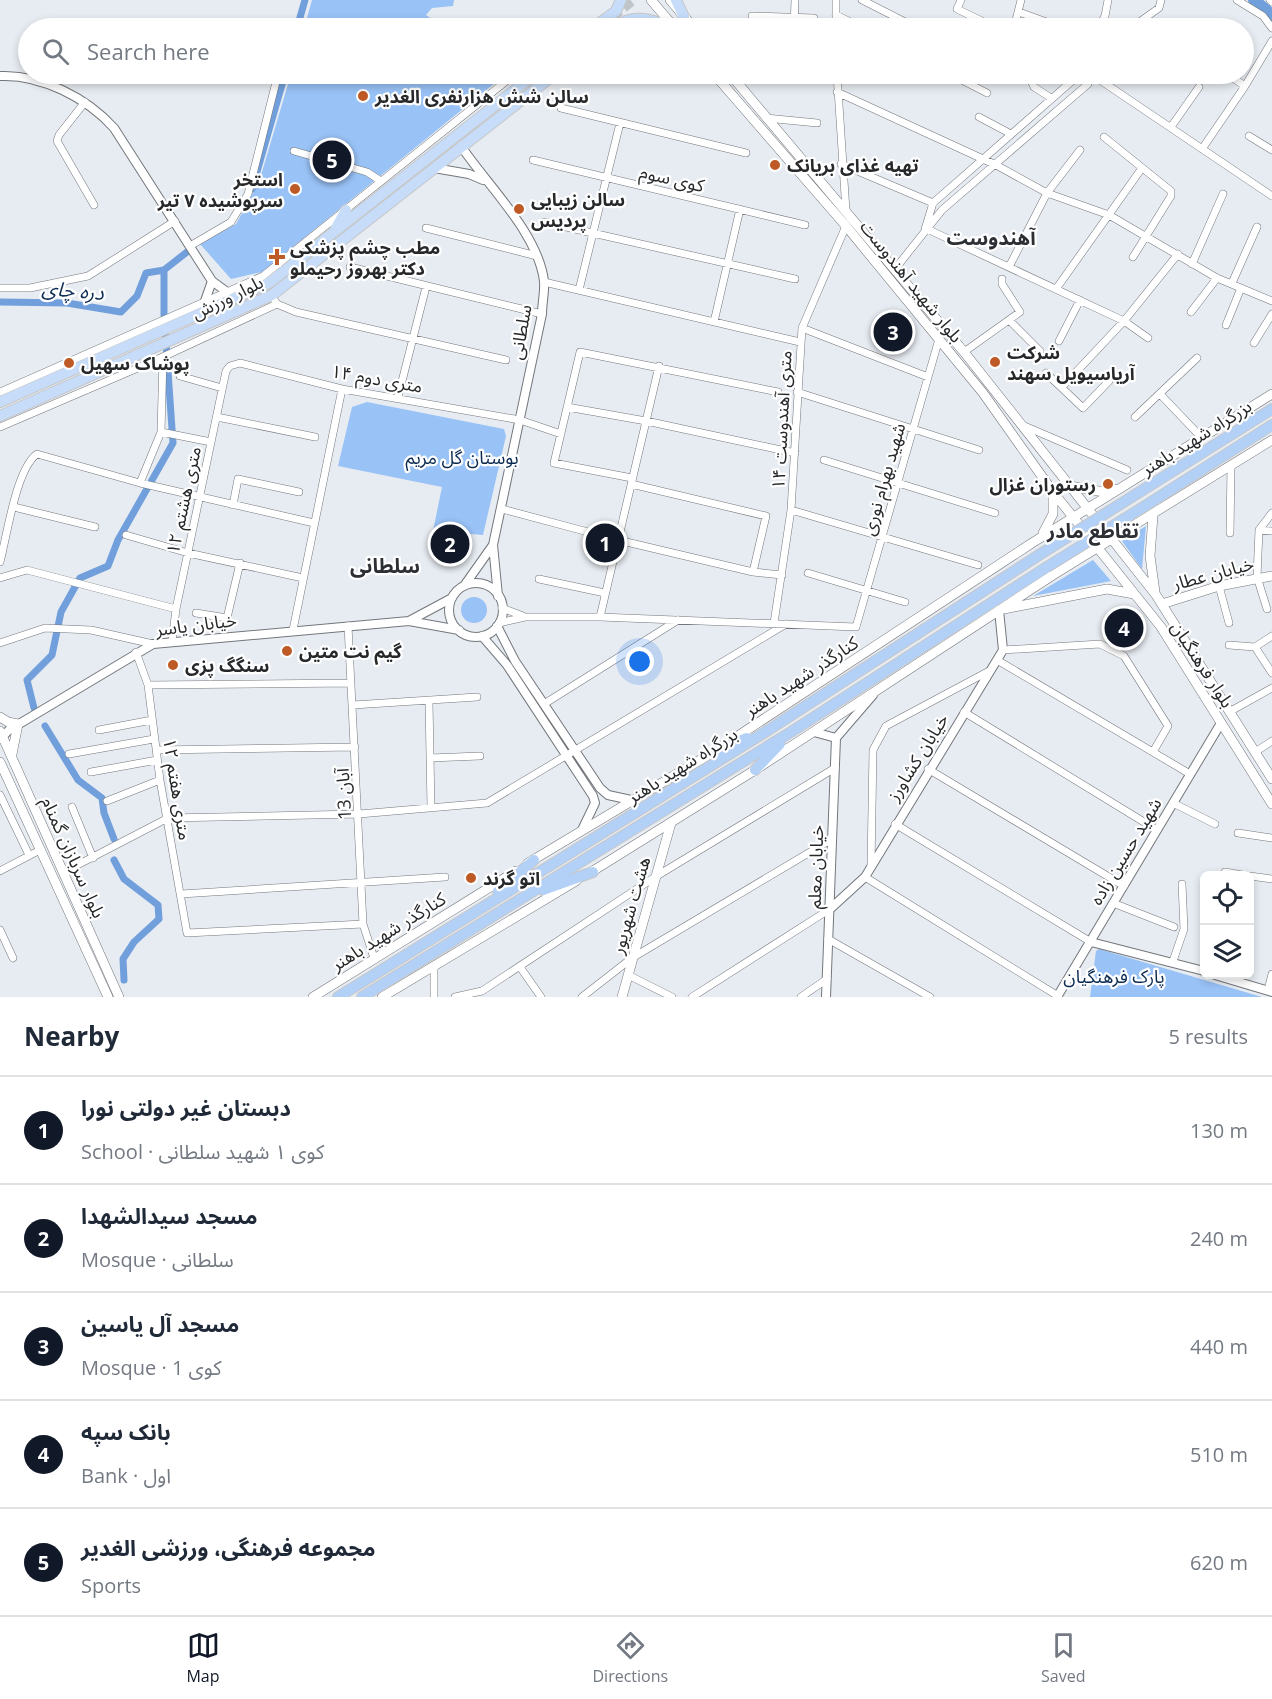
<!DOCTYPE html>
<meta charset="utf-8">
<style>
:root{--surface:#fff;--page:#f2f2f3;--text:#1f2937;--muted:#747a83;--line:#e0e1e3;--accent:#111827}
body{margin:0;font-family:"Open Sans","Noto Sans Arabic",sans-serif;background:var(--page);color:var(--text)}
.controls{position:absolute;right:18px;bottom:18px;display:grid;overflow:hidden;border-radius:9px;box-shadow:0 3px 9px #0003}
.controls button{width:54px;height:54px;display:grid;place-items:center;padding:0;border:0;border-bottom:2px solid var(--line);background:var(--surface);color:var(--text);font:30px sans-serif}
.you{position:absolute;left:640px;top:662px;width:21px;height:21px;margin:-15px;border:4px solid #fff;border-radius:50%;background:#1a73e8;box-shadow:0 0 0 9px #1a73e833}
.badge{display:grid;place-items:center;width:39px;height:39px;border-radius:50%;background:var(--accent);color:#fff;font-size:20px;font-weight:700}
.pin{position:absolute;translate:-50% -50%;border:3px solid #fff;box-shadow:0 2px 6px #0006}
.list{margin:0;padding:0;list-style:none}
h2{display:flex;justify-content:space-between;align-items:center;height:78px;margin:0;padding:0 24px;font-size:26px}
h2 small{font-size:20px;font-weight:400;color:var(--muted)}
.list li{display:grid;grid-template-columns:39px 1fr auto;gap:18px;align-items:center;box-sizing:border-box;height:108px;padding:0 24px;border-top:2px solid var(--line)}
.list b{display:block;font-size:22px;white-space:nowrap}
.list p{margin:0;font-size:20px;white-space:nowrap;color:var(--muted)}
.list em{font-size:20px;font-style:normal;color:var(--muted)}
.icon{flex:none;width:33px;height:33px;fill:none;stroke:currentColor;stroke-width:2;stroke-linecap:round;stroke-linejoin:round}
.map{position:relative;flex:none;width:1272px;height:997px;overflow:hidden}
.search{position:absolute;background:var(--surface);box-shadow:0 3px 9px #0003;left:18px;right:18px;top:18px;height:66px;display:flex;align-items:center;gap:15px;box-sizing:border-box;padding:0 21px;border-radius:33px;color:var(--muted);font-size:22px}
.sheet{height:618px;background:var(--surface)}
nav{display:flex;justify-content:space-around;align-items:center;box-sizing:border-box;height:84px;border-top:2px solid var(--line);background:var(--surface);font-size:16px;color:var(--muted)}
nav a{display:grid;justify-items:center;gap:3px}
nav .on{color:var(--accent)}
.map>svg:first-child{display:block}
.green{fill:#99c2f6}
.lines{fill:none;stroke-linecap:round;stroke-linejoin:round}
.canal{stroke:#719fdc;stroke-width:7}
.river{stroke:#719fdc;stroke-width:12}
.primary-tunnel{stroke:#c0c5ca;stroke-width:10;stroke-dasharray:10 5;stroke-linecap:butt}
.minor-casing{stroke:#73777c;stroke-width:8}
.tertiary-casing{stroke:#73777c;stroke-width:10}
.secondary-casing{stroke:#73777c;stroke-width:10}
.primary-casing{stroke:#c7c7c8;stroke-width:12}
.trunk-casing{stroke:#c7c7c8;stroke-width:12}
.minor{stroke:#fff;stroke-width:7}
.tertiary{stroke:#fff;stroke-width:8}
.secondary{stroke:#fff;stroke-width:9}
.primary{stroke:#c6dcf9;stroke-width:10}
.trunk{stroke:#b3d0f7;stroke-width:10}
.trunk-bridge-casing{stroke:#c7c7c8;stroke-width:12;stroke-linecap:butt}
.trunk-bridge{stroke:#b3d0f7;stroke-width:10}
.poi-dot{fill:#be5a25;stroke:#fff;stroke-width:2}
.labels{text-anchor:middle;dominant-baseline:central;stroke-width:4.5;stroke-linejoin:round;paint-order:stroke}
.poi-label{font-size:18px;font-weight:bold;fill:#26282a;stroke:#fff;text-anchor:start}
.street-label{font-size:18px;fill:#26282a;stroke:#fff}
.park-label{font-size:18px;fill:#09294f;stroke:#fff}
.neighbourhood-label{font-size:20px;font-weight:bold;fill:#2c2f34;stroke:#fff}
.water-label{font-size:20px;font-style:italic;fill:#0e2e55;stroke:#fff}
</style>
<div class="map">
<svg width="1272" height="997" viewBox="0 0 1272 997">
<rect width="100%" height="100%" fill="#e7ecf2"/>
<path class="green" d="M312,0H454L453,6L432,8L426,15L445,28H304Z
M172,21L232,28H171Z
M291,74H506L262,272L231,279L200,244L236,224L259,182Z
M367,402L504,429L506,436L483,535L433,531L442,487L338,466L352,407Z
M1146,526L1142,569L1122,541Z
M1093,560L1111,581L1033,596Z
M461 610a13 13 0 1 1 26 0a13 13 0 1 1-26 0Z
M1099,949L1262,997H1090L1096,951Z"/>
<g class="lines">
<path class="canal" d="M297,28L305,0
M252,189L285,74
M0,302L67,303L121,312L137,296L146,273L164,270L187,252
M34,708L27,680L52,655L61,612L80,578L108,566L118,540L173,443L164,315V270
M45,726L78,780L102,798L104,813L114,839
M114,860L124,879L158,905L159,919L134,942L123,959L124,980"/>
<path class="river" d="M1254,0L1272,15"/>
<path class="primary-tunnel" d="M612,17L633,0"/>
<defs>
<path id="minor" d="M836,0V28
M862,0L917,28
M961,0L957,9L986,23
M1237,0L1263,16L1272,28
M1270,0L1272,2
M1019,12L1063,28
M836,15L863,28
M752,16L814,18
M794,28L795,0
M1014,28L1021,0
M1098,28L1105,16L1108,0
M1131,28L1159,8L1161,0
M837,74L846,211
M950,74L987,93
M1028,74L1034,87L1051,98
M1091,74L1272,196
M1227,74L1245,86
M837,92L996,165L1047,193L1109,215L1217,278L1272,301
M85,102L59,135L57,141L94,205
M561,108L746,153
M979,117L1011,134
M766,118L817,123
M1171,127L1199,87
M1249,136L1272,150
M1104,137L1171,191V196L1133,257
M1202,149L1245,86L1272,41
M294,151L367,172L381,181
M533,160L805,225
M841,164L933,203
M544,222L795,279
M926,226L933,203L1080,74
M426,228L537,256
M925,228L1124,321L1148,338
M190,246L231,222L248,194L278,74
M1192,264L1223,194
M350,267L542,314
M1009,267L1047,193L1080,150
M895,269L942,210L1088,84V74
M544,282L800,342
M1232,283L1257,227
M0,288H30L88,276L175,221
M1056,289L1142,168
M579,290L620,123
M275,301L277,304L296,312L506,360
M1191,312L1217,278
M1009,320L1040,351
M714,322L740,209
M1226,325L1241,288
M802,328L928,377
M1059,341L1080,300
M1254,343L1272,314
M964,352L1020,312L1002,284V279
M1046,373L1083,408L1109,381
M180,376L222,388
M1063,386L1124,321L1178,254
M0,392L263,276L515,74
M797,392L979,450
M1160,394L1202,438
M398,397L426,287
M567,407L646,421L795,453
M217,417L315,437
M1135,417L1197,358
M1022,425L1127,470
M0,427L154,361L277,304
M161,432L211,442
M824,460L995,513
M632,478L554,463L580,352L778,392
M140,483L161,432L163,357
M631,484L766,516L753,572
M233,505L238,479L299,492
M14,507L95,527
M502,509L618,540L753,572L782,575
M791,510L978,565
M1259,530L1257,577L1267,609
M1259,530L1272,513
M1259,530L1272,531
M1230,533L1231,466
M126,535L188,553L303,578
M0,562C7,536 16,469 37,454L140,483L314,523
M808,573L905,602
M0,578L27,570L176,609
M539,579L605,593
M1219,586L1229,623
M502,608L523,616
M196,613L227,618L240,563
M600,617L659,366
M499,623L525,617H600L856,627L939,339
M774,623L791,510L802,328L846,226
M348,626L363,924L374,958
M293,630L342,389
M172,642L176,609L226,371L230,366L240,363L342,389L520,420L561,434
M0,643L45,628L91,630L153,644
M1229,645L1255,647L1272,673
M1255,647L1272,636
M1003,650L1100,644L1124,656L1168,726L1153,752
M136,652L148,685L160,780L187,933L363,924
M997,660L1190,774
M148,685L351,683
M429,702L431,807
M544,704L678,620
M353,705L477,697
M964,712L1157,830
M1229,712L1272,688
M99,730L152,720
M156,750L355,747
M1255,752L1272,741
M69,754L154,739
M430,758L480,756
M928,769L1124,886
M91,772L157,760
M0,795L29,855
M107,801L160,780
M1173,803L1215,824
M72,807L93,858
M895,824L1091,942
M1238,833L1272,838
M871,866L873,750L886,726L989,671
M0,871L40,850
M64,872L168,818L359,814L487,803L786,624
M1225,872L1248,876
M1250,876L1272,879
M865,877L1058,996
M181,894L445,877
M1113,903L1174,927
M0,930L13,958
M828,939L930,997
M1173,961L1184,929L1182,884
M434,967V997
M520,967L541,997
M628,975L672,997
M1268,990L1272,974
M455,997L482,991L655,877L835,768
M582,997L632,958L832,839
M692,997L830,909
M801,997L827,979"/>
<path id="tertiary" d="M0,76C41,74 87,98 114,128L212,281L227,292
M461,146C487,185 538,233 544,281C545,291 542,303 542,314L493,545L498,596
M434,168L469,174L483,180
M205,301L212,281
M449 610a27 27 0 1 1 54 0a27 27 0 1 1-54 0Z
M464,586L493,545
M409,621L452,598
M497,626L515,661L600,788L608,795L631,800
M482,636L507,665L593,796L595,803L582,830
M814,732L836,738
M836,738L873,695
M0,739L9,730L153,644L409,621L459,630
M830,909L865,877L1003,650L999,610
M1091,942L1204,971
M1215,975L1272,992
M826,997L836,738
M1057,997L1221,723"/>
<path id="secondary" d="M651,0L675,28
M670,0L694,28
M714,74L846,226L983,393L1053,492L1161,627L1272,804
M730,74L964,352L1156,595L1272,779
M1070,486L1104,492L1114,489
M1151,516H1153L1150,556L1155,592
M1043,533L1053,514V492
M1162,604L1219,586L1272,576
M1004,609L1107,589L1134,594
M0,717L8,722L18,724L12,754
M0,731L119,997
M0,762L108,997
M528,863L715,751L1032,543L1272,394
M588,874L755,770L1053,575L1272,440
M313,997L516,871
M382,997L576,881
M622,997L671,823"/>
<path id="primary" d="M676,0L684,17
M593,28L616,11L621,0
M613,28C632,14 650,17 670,28
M336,228L346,210
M0,402L269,283L535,74
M0,416L272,295L555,74"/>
<path id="trunk" d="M1138,493L1272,409
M1145,506L1272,425
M715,751L747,738
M755,770L780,744
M543,890L593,872
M498,891L534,860
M338,997L770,729L1039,555
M362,997L791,732L1047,567"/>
</defs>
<use href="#minor" class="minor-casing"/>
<use href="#tertiary" class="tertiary-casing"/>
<use href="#secondary" class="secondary-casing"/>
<use href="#primary" class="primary-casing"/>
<use href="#trunk" class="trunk-casing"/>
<use href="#minor" class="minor"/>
<use href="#tertiary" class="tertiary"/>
<use href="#secondary" class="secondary"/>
<use href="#primary" class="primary"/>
<use href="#trunk" class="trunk"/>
<defs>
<path id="trunk-bridge" d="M1039,555L1138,493
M1047,567L1145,506"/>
</defs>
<use href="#trunk-bridge" class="trunk-bridge-casing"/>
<use href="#trunk-bridge" class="trunk-bridge"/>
</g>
<g class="poi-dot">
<circle cx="363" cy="96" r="6"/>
<circle cx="775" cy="165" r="6"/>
<circle cx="295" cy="189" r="6"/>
<circle cx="519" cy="209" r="6"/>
<path d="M274 248h6v6h6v6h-6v6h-6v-6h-6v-6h6z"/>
<circle cx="995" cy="362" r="6"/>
<circle cx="69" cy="363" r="6"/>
<circle cx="1108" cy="484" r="6"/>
<circle cx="287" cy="651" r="6"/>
<circle cx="173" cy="665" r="6"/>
<circle cx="471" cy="878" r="6"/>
</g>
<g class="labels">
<g class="poi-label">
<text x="375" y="96">سالن شش هزارنفری الغدیر</text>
<text x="787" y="165">تهیه غذای بریانک</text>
<text x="283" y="179" text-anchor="end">استخر<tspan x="283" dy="21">سرپوشیده ۷ تیر</tspan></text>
<text x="531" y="199">سالن زیبایی<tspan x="531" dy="21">پردیس</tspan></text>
<text x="290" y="247">مطب چشم پزشکی<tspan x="290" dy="21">دکتر بهروز رحیملو</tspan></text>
<text x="1007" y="352">شرکت<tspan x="1007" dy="21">آریاسیویل سهند</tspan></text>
<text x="81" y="363">پوشاک سهیل</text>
<text x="1096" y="484" text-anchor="end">رستوران غزال</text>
<text x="299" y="651">گیم نت متین</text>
<text x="185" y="665">سنگگ پزی</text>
<text x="483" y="878">اتو گرند</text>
</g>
<g class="street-label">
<text transform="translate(672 178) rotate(13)">کوی سوم</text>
<text transform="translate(912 281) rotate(51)">بلوار شهید آهندوست</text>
<text transform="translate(227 297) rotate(-26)">بلوار ورزش</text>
<text transform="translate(520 332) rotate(-80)">سلطانی</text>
<text transform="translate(377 378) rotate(10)">۱۴ متری دوم</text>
<text transform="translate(781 420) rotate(-87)">۱۴ متری آهندوست</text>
<text transform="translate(1196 437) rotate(-32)">بزرگراه شهید باهنر</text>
<text transform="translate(883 479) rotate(-74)">شهید بهرام نوری</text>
<text transform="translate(183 500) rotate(-78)">۱۲ متری هشتم</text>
<text transform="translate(1213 573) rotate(-15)">خیابان عطار</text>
<text transform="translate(196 624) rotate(-7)">خیابان یاسر</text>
<text transform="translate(1203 664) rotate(57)">بلوار فرهنگیان</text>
<text transform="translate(801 676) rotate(-33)">کنارگذر شهید باهنر</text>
<text transform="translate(917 757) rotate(-58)">خیابان کشاورز</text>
<text transform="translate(682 765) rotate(-32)">بزرگراه شهید باهنر</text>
<text transform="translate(178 789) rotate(81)">۱۲ متری هفتم</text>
<text transform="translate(343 794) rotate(-93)">13 آبان</text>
<text transform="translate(1125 851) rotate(-59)">شهید حسین زاده</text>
<text transform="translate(74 857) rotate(66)">بلوار سربازان گمنام</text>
<text transform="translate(815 867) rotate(-88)">خیابان معلم</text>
<text transform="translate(630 905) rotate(-74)">هشت شهریور</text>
<text transform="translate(388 931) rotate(-32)">کنارگذر شهید باهنر</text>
</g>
<g class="park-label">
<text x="462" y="457">بوستان گل مریم</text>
<text x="1114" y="976">پارک فرهنگیان</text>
</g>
<g class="neighbourhood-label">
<text x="991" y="237">آهندوست</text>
<text x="1093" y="530">تقاطع مادر</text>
<text x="385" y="565">سلطانی</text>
</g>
<g class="water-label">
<text transform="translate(73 290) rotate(5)">دره چای</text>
</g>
</g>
</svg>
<div class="controls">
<button><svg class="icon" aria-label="locate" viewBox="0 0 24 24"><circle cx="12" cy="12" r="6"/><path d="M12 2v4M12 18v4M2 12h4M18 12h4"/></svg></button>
<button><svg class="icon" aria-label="layers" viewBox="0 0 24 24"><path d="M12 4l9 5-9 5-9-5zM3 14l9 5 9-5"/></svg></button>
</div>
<div class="you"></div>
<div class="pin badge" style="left:605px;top:543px">1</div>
<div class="pin badge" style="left:450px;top:544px">2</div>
<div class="pin badge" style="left:893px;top:332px">3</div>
<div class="pin badge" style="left:1124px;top:628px">4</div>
<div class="pin badge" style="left:332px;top:160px">5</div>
<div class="search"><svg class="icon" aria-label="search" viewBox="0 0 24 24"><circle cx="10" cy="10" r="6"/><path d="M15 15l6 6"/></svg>Search here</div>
</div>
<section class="sheet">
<h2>Nearby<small>5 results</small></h2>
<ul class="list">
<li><span class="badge">1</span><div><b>دبستان غیر دولتی نورا</b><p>School · کوی ۱ شهید سلطانی</p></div><em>130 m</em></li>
<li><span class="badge">2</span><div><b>مسجد سیدالشهدا</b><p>Mosque · سلطانی</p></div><em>240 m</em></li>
<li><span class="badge">3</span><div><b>مسجد آل یاسین</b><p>Mosque · کوی 1</p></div><em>440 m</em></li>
<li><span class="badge">4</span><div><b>بانک سپه</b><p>Bank · اول</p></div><em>510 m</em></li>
<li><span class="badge">5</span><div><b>مجموعه فرهنگی، ورزشی الغدیر</b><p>Sports</p></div><em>620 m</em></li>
</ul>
</section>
<nav>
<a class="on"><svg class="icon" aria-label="map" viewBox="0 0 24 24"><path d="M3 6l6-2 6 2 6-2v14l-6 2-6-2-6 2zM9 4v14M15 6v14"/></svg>Map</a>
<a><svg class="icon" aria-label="directions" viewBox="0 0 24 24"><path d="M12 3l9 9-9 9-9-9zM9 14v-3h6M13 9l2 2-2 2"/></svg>Directions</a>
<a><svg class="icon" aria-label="saved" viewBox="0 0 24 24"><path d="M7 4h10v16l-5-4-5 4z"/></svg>Saved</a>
</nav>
